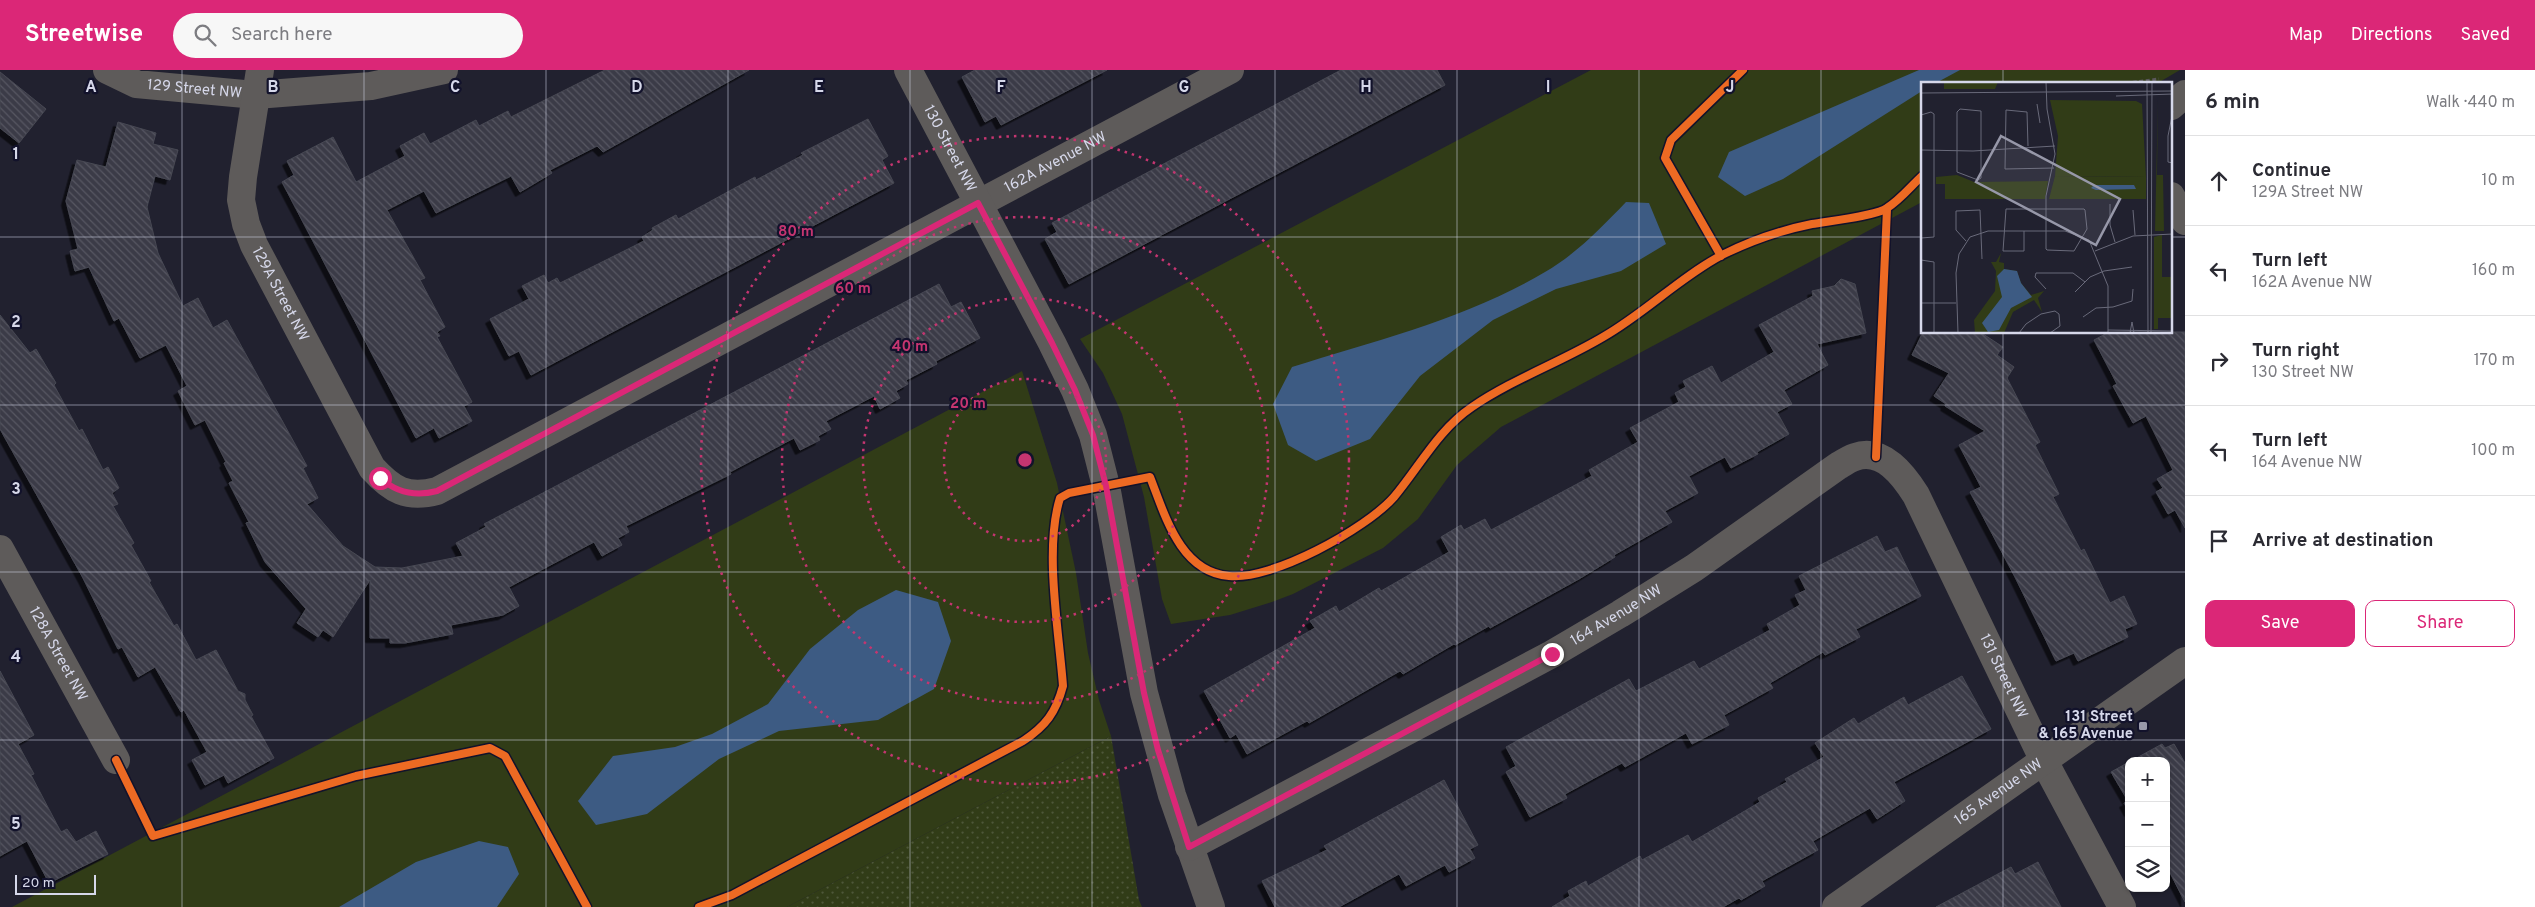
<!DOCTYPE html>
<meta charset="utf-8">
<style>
:root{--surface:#fff;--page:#f7f7f7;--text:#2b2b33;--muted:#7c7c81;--line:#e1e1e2;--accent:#db2777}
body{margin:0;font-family:Overpass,sans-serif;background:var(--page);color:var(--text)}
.controls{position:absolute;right:15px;bottom:15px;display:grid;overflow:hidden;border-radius:10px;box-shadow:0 1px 4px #0004}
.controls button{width:45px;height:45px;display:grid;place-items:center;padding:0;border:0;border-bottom:1px solid var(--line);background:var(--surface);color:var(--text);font:25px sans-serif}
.scale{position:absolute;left:15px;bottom:12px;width:81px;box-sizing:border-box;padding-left:5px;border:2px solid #d6d8ea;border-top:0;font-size:14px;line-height:18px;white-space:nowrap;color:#d6d8ea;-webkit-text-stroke:4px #12122b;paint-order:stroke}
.stop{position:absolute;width:15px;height:15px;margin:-11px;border:4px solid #db2777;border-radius:50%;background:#fff}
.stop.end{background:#db2777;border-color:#fff;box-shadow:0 1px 5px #0008}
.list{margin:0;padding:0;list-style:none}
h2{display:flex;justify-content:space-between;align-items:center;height:65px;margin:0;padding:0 20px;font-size:21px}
h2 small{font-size:16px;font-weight:400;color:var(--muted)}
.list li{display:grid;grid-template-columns:32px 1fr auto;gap:15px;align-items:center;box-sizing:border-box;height:90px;padding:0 20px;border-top:1px solid var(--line)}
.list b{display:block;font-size:19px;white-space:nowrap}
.list p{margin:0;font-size:16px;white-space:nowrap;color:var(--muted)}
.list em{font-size:16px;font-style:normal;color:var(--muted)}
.actions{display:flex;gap:10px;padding:15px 20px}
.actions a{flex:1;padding:11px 0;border:1px solid var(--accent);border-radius:10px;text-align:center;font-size:18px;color:var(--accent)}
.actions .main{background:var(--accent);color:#fff}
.icon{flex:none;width:28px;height:28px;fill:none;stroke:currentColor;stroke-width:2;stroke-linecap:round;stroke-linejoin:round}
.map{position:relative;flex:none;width:2185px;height:837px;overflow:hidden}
header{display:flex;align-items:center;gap:30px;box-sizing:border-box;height:70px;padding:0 25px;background:var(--accent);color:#fff}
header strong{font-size:24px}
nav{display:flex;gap:28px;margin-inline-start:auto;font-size:18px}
.search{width:350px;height:45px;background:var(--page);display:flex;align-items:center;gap:12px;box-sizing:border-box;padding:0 18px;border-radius:28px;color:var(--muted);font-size:19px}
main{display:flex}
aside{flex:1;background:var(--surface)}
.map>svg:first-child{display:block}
.grass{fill:url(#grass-dots)}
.green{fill:#313c17}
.water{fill:#3d5b83}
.building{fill:url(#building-back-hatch);stroke:#474853;filter:url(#shadow)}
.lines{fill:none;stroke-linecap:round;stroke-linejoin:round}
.path{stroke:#5a585b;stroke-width:3;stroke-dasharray:4 2.5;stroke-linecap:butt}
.minor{stroke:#5e5b5a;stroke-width:28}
.cycleway-casing{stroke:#12122b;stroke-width:11}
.cycleway{stroke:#ed6a23;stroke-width:8}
.route{stroke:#db2777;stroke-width:6}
.grid{fill:none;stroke:#d6d8ea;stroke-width:1;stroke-opacity:0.55}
.ring{fill:none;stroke:#c53570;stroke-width:2.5;stroke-dasharray:2.5 5}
.poi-dot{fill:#9798a9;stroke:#12122b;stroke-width:2}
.labels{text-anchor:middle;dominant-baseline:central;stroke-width:4.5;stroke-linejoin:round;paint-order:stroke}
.street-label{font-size:15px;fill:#d6d8ea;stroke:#12122b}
.poi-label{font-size:15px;font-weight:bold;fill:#d6d8ea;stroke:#12122b;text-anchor:end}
.inset-road{fill:none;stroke:#696a7a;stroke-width:1}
.view{fill:#9798a9;fill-opacity:0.15;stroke:#9798a9;stroke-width:2.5}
.inset-edge{fill:none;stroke:#d6d8ea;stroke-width:2.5}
.grid-label{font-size:16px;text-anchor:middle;font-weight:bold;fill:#d6d8ea;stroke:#12122b;stroke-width:4.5;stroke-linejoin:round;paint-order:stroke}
.centre{fill:#c53570;stroke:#12122b;stroke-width:2.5}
.ring-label{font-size:15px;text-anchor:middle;font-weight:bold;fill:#c53570;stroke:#12122b;stroke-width:4.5;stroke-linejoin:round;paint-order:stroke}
</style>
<header>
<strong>Streetwise</strong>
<div class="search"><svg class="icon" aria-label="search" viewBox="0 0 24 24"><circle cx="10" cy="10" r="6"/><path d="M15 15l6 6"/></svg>Search here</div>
<nav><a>Map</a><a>Directions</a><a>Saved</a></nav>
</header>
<main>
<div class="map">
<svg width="2185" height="837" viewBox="0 0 2185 837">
<defs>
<pattern id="grass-dots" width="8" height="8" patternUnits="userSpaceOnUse" patternTransform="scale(1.25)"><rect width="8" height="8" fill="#313c17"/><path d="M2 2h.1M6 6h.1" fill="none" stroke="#4e5739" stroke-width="1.8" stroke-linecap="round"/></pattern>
<pattern id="building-back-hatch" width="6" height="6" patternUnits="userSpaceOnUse" patternTransform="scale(1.25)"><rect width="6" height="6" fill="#3b3b47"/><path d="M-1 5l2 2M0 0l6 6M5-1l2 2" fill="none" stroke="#575762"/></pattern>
<filter id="shadow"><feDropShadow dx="-4.5" dy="4.5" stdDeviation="0" flood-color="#0009"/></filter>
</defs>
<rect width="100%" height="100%" fill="#21212f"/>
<path class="grass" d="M1111,666L1139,830L1142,837H787Z"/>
<path class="green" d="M1591,0H2180L2156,14H1922V132L1501,357L1457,395L1418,449L1383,478L1293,524L1272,532L1230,545L1171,554L1162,529L1144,427L1122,344L1103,303L1080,269Z
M1022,301L1057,413L1076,503L1088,583L1099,630L1111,666L787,837H12Z"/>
<path class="water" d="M1919,0H1960L1934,14H1922V21L1783,109L1745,126L1718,107L1729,82Z
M1626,132L1649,133L1666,174L1621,201L1556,219L1493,250L1420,306L1370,369L1316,391L1288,375L1273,334L1292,297C1378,270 1468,248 1545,202C1575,185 1602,157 1626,132Z
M896,520L938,532L951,571L934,619L878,650L779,661L719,689L647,744L596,755L578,731L613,686L675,677L712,664L768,634L810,579L858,540Z
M479,771L508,777L519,804L497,837H339L416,792Z"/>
<path class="building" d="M605,0H749L603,82L597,76L550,100L552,103L520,122L511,106L436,143L424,121L387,140L425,208L420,210L445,257L437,262L440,266L437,267L472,332L464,336L472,351L439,368L434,358L416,368L282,112L294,105L287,91L333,67L356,112L405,86L400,76L424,63L430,74L476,50L479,56L508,41L511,47Z
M975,0H1107L1001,55L996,46L985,52L962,7Z
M1341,0H1437L1445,15L1069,214L1045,169L1057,162L1052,153Z
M0,2L46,39L19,73L0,58Z
M868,49L888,86L882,90L894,113L531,305L519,281L509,286L490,249L529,229L522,216L544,205L548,213L557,208L560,213L644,171L642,167L653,160L652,158L676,145L678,149L755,107L756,110L803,85L801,83Z
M118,52L156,63L153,74L178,80L170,110L155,106L147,137L158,183L183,236L198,228L213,258L227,250L307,396L303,398L318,428L307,434L343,476L375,497L402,498L463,486L456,473L486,457L484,454L939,214L951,237L961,232L980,268L936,291L937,294L906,310L908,314L896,321L900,328L880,339L874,326L826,351L831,359L818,366L820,370L800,380L794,368L730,402L731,404L626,456L629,462L618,468L622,475L602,486L594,472L509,517L519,536L503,545L451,555L453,564L405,573H390V568H370V510L333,567L323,560L318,567L297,553L306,539L265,492L246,453L249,452L229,413L233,411L224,393L226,392L205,350L195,355L178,321L187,316L166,275L140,288L119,248L114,251L89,197L75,201L70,181L78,179L66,131L77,90L106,97Z
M1841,209L1855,214L1866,263L1817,274L1828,295L1784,320L1792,334L1777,342L1789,364L1757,382L1758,384L1731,398L1725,387L1689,406L1698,423L1665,441L1672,452L1614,485L1615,487L1579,509L1490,558L1489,556L1455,575L1454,574L1403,604L1400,601L1309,653L1307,651L1247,684L1236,664L1230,668L1204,621L1315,558L1310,551L1336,536L1339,542L1379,518L1381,521L1449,482L1441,467L1461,455L1464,460L1485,449L1491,460L1592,406L1589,400L1638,372L1630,358L1679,332L1675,323L1686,317L1683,311L1712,296L1721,313L1774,282L1759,255L1813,226L1812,221L1834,216Z
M0,245L30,283L36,279L56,313L54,315L79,361L82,359L103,400L108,397L119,418L112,423L118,434L113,436L134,473L131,475L151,511L149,512L174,556L177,554L196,590L216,580L238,621L245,624V630L253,645L251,646L274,688L228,713L224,705L205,715L192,690L207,682L184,640L181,642L155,597L138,607L122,577L118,579L83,508L0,359Z
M1923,262H1980L2003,277L1997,285L2014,297L2007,308L2040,372L2035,375L2059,424L2053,427L2081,481L2084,479L2110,533L2124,526L2137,554L2125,559L2128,567L2078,591L2074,583L2056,591L2015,507L1970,422L1981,417L1959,375L1985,361L1945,336L1946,334L1934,326L1949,303L1912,285Z
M2109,262H2185V458L2175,440L2168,444L2156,422L2163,418L2157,409L2173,400L2146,346L2133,353L2113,316L2117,314L2094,270Z
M1877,466L1885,482L1897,477L1921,526L1856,559L1860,567L1825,585L1823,582L1770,613L1773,618L1724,645L1729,655L1692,674L1686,663L1625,697L1622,693L1565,724L1567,728L1530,747L1506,702L1516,696L1506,677L1629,609L1636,621L1694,591L1699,599L1770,560L1767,554L1800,535L1795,525L1806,520L1799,506Z
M0,601L34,665L18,674L34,704L31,705L61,762L67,759L76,772L96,761L108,784L49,813L27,771L0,786Z
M1962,606L1991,659L1894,712L1905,731L1877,749L1870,738L1813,771L1818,780L1762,811L1765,816L1741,830L1739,828L1723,837H1552L1570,826L1568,821L1586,811L1588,816L1640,786L1642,790L1688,765L1692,772L1760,732L1758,728L1787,712L1785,709L1824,687L1815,673L1854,648L1858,654L1904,627L1908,635Z
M2162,674L2165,678L2174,674L2185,693V832L2166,795V691H2131Z
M2129,692V742L2124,733L2128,731L2111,702Z
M1444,710L1478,775L1470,779L1475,788L1449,802L1445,795L1406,816L1399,804L1339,837H1275L1262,811L1327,780L1324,776Z
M2038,792L2061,837H1936L2011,797L2015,804Z"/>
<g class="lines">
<path class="path" d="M2120,14L2159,9"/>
<g class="minor">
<path id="s1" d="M107,0L136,14L256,25L371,16L444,0"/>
<path id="s2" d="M260,0L243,107L241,130L246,154L254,175L372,398C392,420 407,429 437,421L1230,0"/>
<path id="s3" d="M908,0L1052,273L1075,320L1093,365L1106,416L1144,623L1172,725L1211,837"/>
<path d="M2171,36L2185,24"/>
<path d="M2171,126L2185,151"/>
<path id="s4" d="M0,479L116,690"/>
<path id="s5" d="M1189,777L1552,584L1620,544L1694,498L1838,396C1843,393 1849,389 1855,387C1883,377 1904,406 1916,425L2044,691L2122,837"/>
<path id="s6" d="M1836,837L2185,591"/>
</g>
<defs>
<path id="cycleway" d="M1721,186L1665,88L1671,70L1743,0
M1876,387L1887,139
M116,690L153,766L356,706L490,678L505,686L587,837
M699,837L732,825L1023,671C1046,656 1056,642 1063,616C1059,562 1044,479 1060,428L1069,423L1150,407C1165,445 1180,502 1229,506C1271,511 1366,459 1394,427C1420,396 1438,360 1472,337C1513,309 1561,292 1603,267C1645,243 1679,208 1722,185C1750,171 1782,160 1812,154C1829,151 1876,146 1887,138C1900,130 1911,116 1922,106"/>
</defs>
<use href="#cycleway" class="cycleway-casing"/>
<use href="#cycleway" class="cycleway"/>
</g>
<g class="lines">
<path class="route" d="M380,408C397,423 415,427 437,421L978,133L1052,273L1075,320L1093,365L1106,416L1144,623L1158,680L1189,777L1552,584"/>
</g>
<path class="grid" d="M182,0V837M364,0V837M546,0V837M728,0V837M910,0V837M1092,0V837M1275,0V837M1457,0V837M1639,0V837M1821,0V837M2003,0V14M0,167H1922M2171,167H2185M2003,262V837M0,335H2185M0,502H2185M0,670H2185"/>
<g class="ring">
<circle cx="1025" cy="390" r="81"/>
<circle cx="1025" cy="390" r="162"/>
<circle cx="1025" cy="390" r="243"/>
<circle cx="1025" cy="390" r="324"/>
</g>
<rect class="poi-dot" x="2138" y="651" width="10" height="10" rx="2.5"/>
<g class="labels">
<g class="street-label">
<text stroke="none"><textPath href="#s1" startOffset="91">129 Street NW</textPath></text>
<text stroke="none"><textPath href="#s3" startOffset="89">130 Street NW</textPath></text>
<text stroke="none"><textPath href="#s2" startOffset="1205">162A Avenue NW</textPath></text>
<text stroke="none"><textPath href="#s2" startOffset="234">129A Street NW</textPath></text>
<text stroke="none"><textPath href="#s5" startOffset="486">164 Avenue NW</textPath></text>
<text stroke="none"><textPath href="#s4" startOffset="120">128A Street NW</textPath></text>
<text stroke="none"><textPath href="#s5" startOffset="1052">131 Street NW</textPath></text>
<text stroke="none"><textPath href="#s6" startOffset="199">165 Avenue NW</textPath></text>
</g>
<g class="poi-label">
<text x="2133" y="647">131 Street<tspan x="2133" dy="17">&amp; 165 Avenue</tspan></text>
</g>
</g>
<g transform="translate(1921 12)">
<rect width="251" height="251" fill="#21212f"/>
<path d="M129,18L215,19L221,22L225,95L134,94L137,54ZM237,18L236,93H242L243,149H234Z" fill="#313c17"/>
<path d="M23,0H77L74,7H23Z" fill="#313c17"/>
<path d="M36,93L53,100L127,99L124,117H24V102H15V95ZM134,94L225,95V117H128ZM241,153V195H251V236H237V247H233V155ZM80,171L78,180L83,181V187L96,189L100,201L110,213L123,209L117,216L121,230L113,218L92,230L83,251H54L53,238L74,209L75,189L70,180H75Z" fill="#313c17"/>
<path d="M173,103H213L215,107L175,108L170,106ZM83,187L96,189L100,201L111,215L90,226L78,248L67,250L61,241L81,215L76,194Z" fill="#3d5b83"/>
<path class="inset-road" d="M226,0L227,251M0,11L252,9M195,14L252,12M116,22L119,41M39,27L60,29V96L57,98L36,90V30ZM252,29L247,54V80L252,81M0,33L10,30L13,32V155L0,156M107,64L106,30L85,28L84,87L133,86M0,68L52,69L134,64M189,122V143L194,160M212,128L214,153M103,149V169H82L85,127H163L164,128L166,147L153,169L126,168L125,167V114L134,72L126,27L125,0M45,159L35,148V129L59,128L61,177M174,169L212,154L252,152M0,178L13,180V251M125,207L114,195L115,191H152L164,200M154,210L169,195L183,189L211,185M0,221H35M162,235L175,226L192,225L211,219L212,207M187,248L252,249M37,251L35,191L38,172L49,155L67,149H144L168,158L187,204V251M98,251L105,242L120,232L134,229L138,232L139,244L129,251M209,251L211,240L213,251M230,251L231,0"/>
<path class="view" d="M80,54L199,117L175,163L55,100Z"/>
<rect width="251" height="251" class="inset-edge"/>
</g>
<g class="grid-label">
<text x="91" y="22">A</text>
<text x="273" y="22">B</text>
<text x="455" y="22">C</text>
<text x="637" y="22">D</text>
<text x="819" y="22">E</text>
<text x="1001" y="22">F</text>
<text x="1184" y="22">G</text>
<text x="1366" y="22">H</text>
<text x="1548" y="22">I</text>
<text x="1730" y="22">J</text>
<text x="16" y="89">1</text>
<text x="16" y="257">2</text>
<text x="16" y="424">3</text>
<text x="16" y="592">4</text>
<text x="16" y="759">5</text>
</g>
<circle cx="1025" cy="390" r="8" class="centre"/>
<g class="ring-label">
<text x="796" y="166">80 m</text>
<text x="853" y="223">60 m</text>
<text x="910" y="281">40 m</text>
<text x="968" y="338">20 m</text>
</g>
</svg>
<div class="controls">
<button>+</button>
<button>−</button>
<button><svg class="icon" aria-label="layers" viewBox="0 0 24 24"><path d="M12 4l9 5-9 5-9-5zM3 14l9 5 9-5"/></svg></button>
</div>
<div class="scale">20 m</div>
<div class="stop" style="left:380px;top:408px"></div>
<div class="stop end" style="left:1552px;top:584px"></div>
</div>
<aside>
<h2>6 min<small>Walk · 440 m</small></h2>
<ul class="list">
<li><svg class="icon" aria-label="ahead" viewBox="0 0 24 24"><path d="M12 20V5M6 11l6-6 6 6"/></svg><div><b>Continue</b><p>129A Street NW</p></div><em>10 m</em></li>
<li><svg class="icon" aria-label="left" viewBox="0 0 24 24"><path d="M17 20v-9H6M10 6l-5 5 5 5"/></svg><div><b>Turn left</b><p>162A Avenue NW</p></div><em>160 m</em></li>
<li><svg class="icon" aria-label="right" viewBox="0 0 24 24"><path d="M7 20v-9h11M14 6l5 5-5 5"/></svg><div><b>Turn right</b><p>130 Street NW</p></div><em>170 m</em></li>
<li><svg class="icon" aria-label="left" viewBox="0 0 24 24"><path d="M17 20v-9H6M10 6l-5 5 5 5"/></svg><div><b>Turn left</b><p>164 Avenue NW</p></div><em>100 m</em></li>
<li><svg class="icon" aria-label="arrive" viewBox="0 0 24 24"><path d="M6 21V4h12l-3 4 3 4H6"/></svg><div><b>Arrive at destination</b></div></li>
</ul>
<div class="actions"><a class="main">Save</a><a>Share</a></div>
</aside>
</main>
